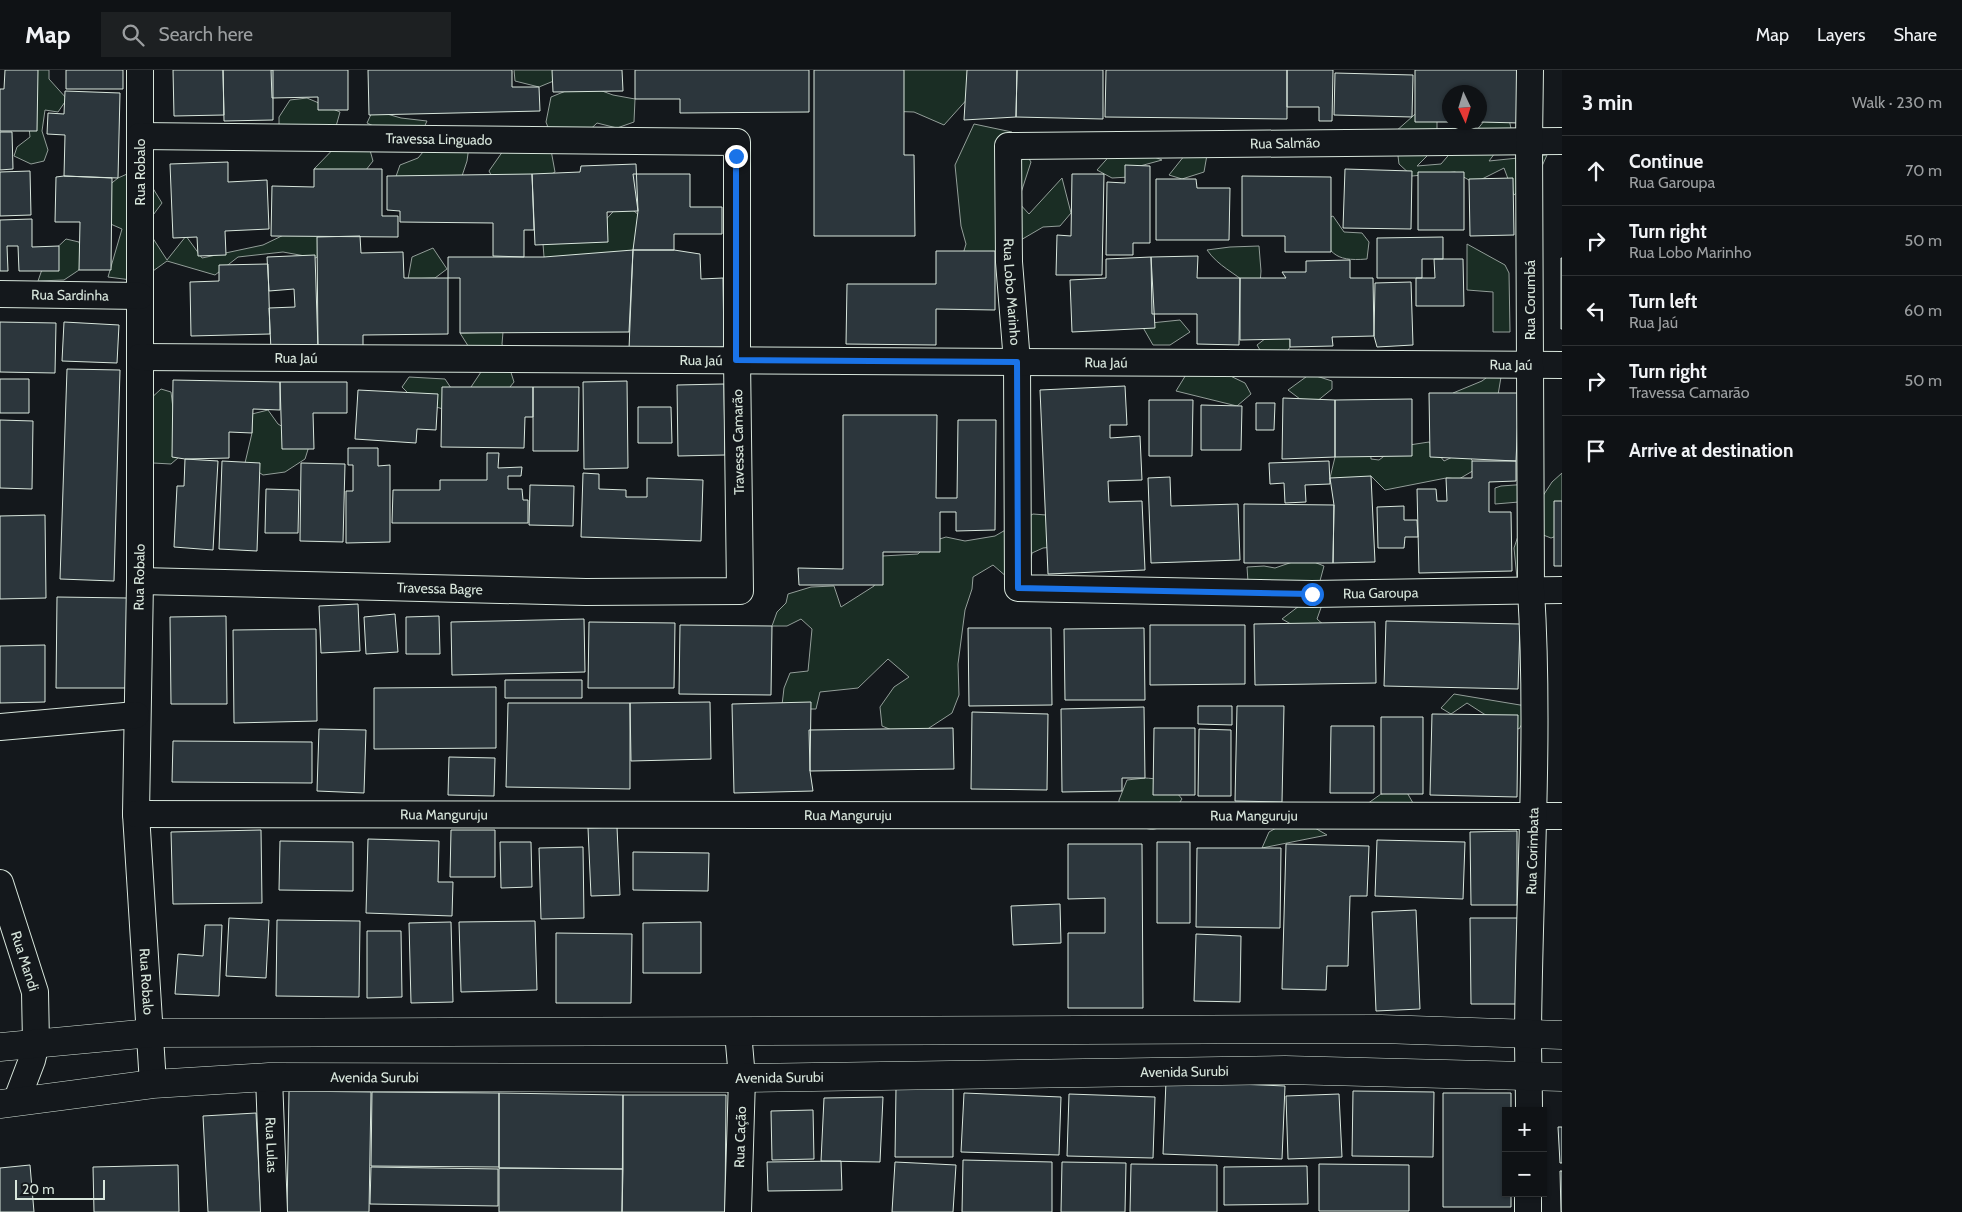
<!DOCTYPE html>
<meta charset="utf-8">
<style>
:root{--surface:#0f1215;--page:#1d2022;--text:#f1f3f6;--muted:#9b9ea0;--line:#2f3234}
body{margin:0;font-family:Cabin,sans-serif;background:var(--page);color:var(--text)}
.controls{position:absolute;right:15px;bottom:15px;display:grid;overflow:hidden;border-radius:0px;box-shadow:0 1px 4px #0004}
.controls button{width:45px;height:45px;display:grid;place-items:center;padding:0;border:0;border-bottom:1px solid var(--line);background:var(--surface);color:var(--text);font:25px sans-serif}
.compass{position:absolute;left:1442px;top:15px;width:45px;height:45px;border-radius:50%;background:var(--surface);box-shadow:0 1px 4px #0004;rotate:176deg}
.scale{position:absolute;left:15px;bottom:12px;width:90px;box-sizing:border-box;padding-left:5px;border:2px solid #d8e6dc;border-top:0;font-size:14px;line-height:18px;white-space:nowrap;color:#d8e6dc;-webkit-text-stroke:4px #14181c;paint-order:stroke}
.stop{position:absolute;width:15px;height:15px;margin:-11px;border:4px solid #1a73e8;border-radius:50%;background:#fff}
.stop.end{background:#1a73e8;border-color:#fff;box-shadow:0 1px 5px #0008}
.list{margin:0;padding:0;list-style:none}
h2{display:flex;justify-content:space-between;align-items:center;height:65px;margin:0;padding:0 20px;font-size:21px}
h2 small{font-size:16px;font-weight:400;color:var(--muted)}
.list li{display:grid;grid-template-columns:32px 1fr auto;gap:15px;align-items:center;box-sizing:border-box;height:70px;padding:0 20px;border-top:1px solid var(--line)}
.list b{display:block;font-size:19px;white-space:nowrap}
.list p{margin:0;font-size:16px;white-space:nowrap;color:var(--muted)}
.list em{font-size:16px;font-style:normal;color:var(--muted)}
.icon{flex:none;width:28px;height:28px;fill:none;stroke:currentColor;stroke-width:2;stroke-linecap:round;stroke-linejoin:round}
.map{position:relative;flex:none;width:1562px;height:1142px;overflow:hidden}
header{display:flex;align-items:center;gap:30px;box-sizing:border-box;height:70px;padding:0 25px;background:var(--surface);border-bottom:1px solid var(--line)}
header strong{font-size:24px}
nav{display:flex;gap:28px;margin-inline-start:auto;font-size:18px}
.search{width:350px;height:45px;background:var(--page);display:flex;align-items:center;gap:12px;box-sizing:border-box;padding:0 18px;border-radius:0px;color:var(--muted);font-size:19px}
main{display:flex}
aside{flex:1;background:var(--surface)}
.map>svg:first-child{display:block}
.green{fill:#1a2d24;stroke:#939e99}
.building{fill:#2c363c;stroke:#d8e6dc}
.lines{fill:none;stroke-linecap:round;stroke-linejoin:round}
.minor-casing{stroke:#d8e6dc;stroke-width:28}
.tertiary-casing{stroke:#d8e6dc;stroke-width:29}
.minor{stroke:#14181c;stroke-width:26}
.tertiary{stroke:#14181c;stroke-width:28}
.route{stroke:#1a73e8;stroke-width:6}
.labels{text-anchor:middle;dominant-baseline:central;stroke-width:4;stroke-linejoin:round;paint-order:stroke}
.street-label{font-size:14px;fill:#d8e6dc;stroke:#14181c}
</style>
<header>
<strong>Map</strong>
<div class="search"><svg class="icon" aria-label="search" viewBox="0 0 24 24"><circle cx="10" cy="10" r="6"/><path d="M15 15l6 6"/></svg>Search here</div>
<nav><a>Map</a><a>Layers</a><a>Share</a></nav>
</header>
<main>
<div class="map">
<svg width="1562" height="1142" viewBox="0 0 1562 1142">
<rect width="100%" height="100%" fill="#14181c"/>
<path class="green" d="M23,0H49V9L67,29L58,42L45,40L42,61L48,80L44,91L31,94L14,86L17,77L30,67Z
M514,0H555L556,10L539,17L515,11Z
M881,0H972L970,26L944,55L914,42L884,41Z
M583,14L613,25L635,29L634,52L617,58L597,53L581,68L551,80L555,102L522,121L499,120L489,101L510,71L549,60L546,52L551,27Z
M307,28L340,42L335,60H279V47L290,30Z
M1422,38L1437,49V76L1417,96L1441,94L1453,80L1472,66L1493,40L1509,49L1513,68L1498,79L1489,91L1547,85L1538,105L1514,125L1504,98L1474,113L1455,102L1412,106L1399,94L1395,62Z
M373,40L401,48L427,51L421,64H390L367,53Z
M974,54L1012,62L1031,92L1018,132L1029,144L1062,108L1071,143L1060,156L1043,157L997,184H963L966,174L961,156L955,95Z
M345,67L368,73L373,91L362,105L314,99Z
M433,70L469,76L467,91L458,118L394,112L400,95L418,88Z
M1192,76L1208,79L1204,102L1182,109L1169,105Z
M1130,77L1162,90L1140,96L1129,107L1112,108L1097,100L1113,82Z
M127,104L146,107L162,133L145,156L167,190L186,166L202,188L263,175L292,161L320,154L329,173L316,188L283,182L238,187L215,205L167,191L139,211L108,207L122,159L106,152L108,116L118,108Z
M622,132L643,148L633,180L581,195L556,191L544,187L543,174L589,168Z
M1333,146L1344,162L1362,163L1369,172L1367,189C1332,192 1330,182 1315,154Z
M66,169L79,172L83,187L79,200L64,210L38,211L46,188Z
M1467,174L1505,195L1509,203L1510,262H1493V222L1467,220Z
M1259,176L1261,201L1260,214L1248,215C1234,202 1219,197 1207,180L1230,177Z
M433,178L447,199L435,208L408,209L412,187Z
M1180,250L1190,262L1170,275H1153L1141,254Z
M503,262L502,274L514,312L502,327L443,339L416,331L402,317L409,307L445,309L451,318L469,320L485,296L470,279L460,263Z
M1270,265L1290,269V277L1284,287L1266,290L1257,275Z
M1503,295L1497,331L1460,343L1453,323L1482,311Z
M1220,301L1245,313L1251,324L1237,336L1176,321L1187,303Z
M1310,304L1332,311V319L1316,332L1300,329L1288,320Z
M161,319L171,322L179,387L171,394L153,393L147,387L148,331Z
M268,340L278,354L310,373L305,389L285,402L263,405L245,393L252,363V344Z
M1370,371L1371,389L1379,390L1396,377L1429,372L1444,391L1467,380L1476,399L1459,409L1446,408L1385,420L1371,406L1348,414L1330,408L1335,387Z
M1562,403V464L1551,468L1538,463L1532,508H1517L1514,478L1522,454L1519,432L1495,434V418L1501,416L1529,414L1535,438L1552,412Z
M1033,444L1046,445L1063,476L1043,478L1032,483L1027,513L1015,514L993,495L973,507L972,519L965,540L958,594L959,625L952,643L923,662L899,663L882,656L880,637L894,617L909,607L888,589L858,618L820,622L816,639H788L782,635L784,618L790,603L808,601L812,559L801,549L787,556H772L777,542L786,533L788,524L811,517L834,516L841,537L874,516L882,486L918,484L930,472L946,467L965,471L995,466Z
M1304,488L1324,496L1317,522L1248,512L1247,497L1264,496L1275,498Z
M1323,532L1317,549L1325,556L1298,558L1282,549L1299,536Z
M1454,624L1532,637L1519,659L1484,644L1467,633L1451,644L1441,638Z
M1145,708C1166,709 1169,713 1182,729C1176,737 1170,748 1163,755C1148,768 1129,748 1119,739V730L1127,710Z
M1405,719L1417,740L1367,734L1381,724Z
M1296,747L1327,765L1262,778L1269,762Z"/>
<path class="building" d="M5,0H38L37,61H0V19H4Z
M66,0H123V19H66Z
M173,0H223L224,45L174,46Z
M223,0H273V50L224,51Z
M271,0H348V40H318V27L272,28Z
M368,0H512V17H539L540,41L369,45Z
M552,0H622L623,21L553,22Z
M635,0H809V42L680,43V29H635Z
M814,0H904V85H914L915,166H814Z
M967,0H1017L1016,47L964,50Z
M1017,0H1103V49L1016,47Z
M1106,0H1287V49L1105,47Z
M1287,0H1333L1332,51H1319V37H1287Z
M1415,0H1521L1520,53L1480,52V22H1450V52H1415Z
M1335,3L1413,5L1412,47L1334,45Z
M65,21L120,23L118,108L64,106L65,65L47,64L48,43L64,44Z
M0,62H12L13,99L0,100Z
M228,92V112L267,110L269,159L225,161L226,185L198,186L197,167L173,168L170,94Z
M636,94L638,141L607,142L608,172L535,175L532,104L580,102L581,96Z
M1125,95L1150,96V173H1133V185H1106L1107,112L1125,113Z
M314,99H382V146H398V167L271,166L272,116L314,117Z
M1345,99L1412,101L1411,159L1343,158Z
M30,101L31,145L0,146V102Z
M1418,102H1464V160H1418Z
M532,104L534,160H524V187L493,186V153L400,152V141L387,140V106Z
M633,104H690V137H722V164H674V180H633L638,141Z
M1072,104H1104L1102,205H1056L1057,165L1071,166Z
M64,106L112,108L111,200H79L80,152H55L56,107Z
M1242,106L1331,107V182H1285V166H1242Z
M1513,108L1514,165L1470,166L1469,109Z
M1156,109H1196L1197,118H1230L1229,170H1156Z
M32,149V177L59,176V201H19L18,176H7L8,201H0V150Z
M360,166L361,183L403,182L404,208H448V264L363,265V279H318L317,167Z
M1443,167V189H1422V208H1377V168Z
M633,180L629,262L460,263V208H448V187H544Z
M633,180H674L700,184L701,209L723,208L724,277L629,279Z
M936,181H995V240L936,239V275L846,274L847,214H936Z
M315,185L318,279L271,280L269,238L295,237L294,219L269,221L267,187Z
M1198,186L1197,208H1240L1239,275L1197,274V244H1152L1151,187Z
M1151,187L1155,258L1072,262L1070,210L1106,208V189Z
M1561,188H1562V259H1561Z
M1434,189H1463L1464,236H1416V208H1435Z
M1350,190V208H1373L1374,266L1332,267L1333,276L1290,277V269L1240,270V208H1286L1282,202H1306V191Z
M268,194L270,264L191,266L190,212L219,211V195Z
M1411,212L1413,275L1377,277L1374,266L1375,213Z
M0,252L56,253L55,303L0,302Z
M64,252L119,255L117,293L62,291Z
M67,299L120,300L114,511L60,509Z
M0,309H29V343H0Z
M173,310L280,312V340L253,339L252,363L229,362V388L185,389L172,387Z
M627,311L628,398L584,399L583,312Z
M280,312H347V343H313L314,379H282Z
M724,314L725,385L678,386L677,315Z
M1125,316L1127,355H1110V368L1140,366L1142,410L1108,411L1109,432L1142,431L1145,500L1048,504L1040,320Z
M442,317H533V347H525L524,378L441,377Z
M533,317H579L578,381H533Z
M358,320L438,324L436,360L417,359L416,373L355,369Z
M1429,323H1519L1516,391L1430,387Z
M1283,328L1335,330V387L1282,389Z
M1412,329V386L1335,387V330Z
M1149,330H1193L1192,386H1149Z
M1256,333H1275L1274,360H1256Z
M1201,335L1242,336L1241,380H1201Z
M638,337H671L672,373H638Z
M843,345H937L936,428H957L958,350H996L995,460L956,461V442H940V482H883V515H799L798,498L843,499Z
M0,350L33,351L32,419L0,418Z
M348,378H378V396L390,395V472L346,473V421H353V395H348Z
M487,383H499L498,398L522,397L521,406H508V419H522L523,430H528V453H392L393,420H440V410H487Z
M185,389L218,391L213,480L174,477L177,416H184Z
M222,391L260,393L257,481L219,479Z
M1329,391L1330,414L1305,415L1306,432L1285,433L1284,413L1270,414L1269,393Z
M1472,391H1516V411L1489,412V442H1511L1512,501L1419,503L1417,419H1436L1437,431H1447L1446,408H1472Z
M301,393L345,394L343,472L300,471Z
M583,403L599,404V419L626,420V427H647V408L703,410L701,471L581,467Z
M1371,406L1375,492L1333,493L1334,435L1330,408Z
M1170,407L1171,436L1238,434L1240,490L1151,493L1148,408Z
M530,415L574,416L573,456L529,455Z
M266,419L299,420L298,463H265Z
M1554,431H1562V496H1554Z
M1244,434L1334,435L1333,493H1244Z
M1404,436V450H1417L1418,467H1405L1404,478H1378L1377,437Z
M45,445L46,528L0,529V446Z
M57,527L128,528L127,618H56Z
M358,534L360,581L321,583L319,536Z
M395,544L398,582L366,584L364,547Z
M226,546L227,634H171L170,547Z
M439,546L440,584H406V547Z
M584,549L585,602L452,605L451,552Z
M1386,551L1520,554L1518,619L1384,616Z
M589,552L675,553L674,618H588Z
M1375,552L1376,613L1255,615L1254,554Z
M680,555L772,556L771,625L679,624Z
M1150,555H1245V614L1150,615Z
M968,558H1051L1052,635L969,636Z
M1144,558L1145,630H1065L1064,559Z
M316,559L317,651L234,653L233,560Z
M45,575V632L0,633V576Z
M505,610H582V628H505Z
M496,617V678L374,679V618Z
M710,632L711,689L631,691L630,633Z
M811,632L810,701L813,721L734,723L732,634Z
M508,633H630V719L506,717Z
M1198,636H1232V655L1198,654Z
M1237,636H1284L1282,732L1235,731Z
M1144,637L1145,708H1122V721L1062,722L1061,639Z
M972,642L1048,644L1047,720L971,719Z
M1432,644L1518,645L1517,727L1430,725Z
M1381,647H1423V724H1381Z
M1331,656H1374V723H1330Z
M953,658L954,699L810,701L809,660Z
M1154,658H1195V725H1153Z
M319,659L366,660L364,723L317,721Z
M1199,659L1231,660V726H1198Z
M173,671L312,672V713L172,712Z
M449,687L495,688L494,726L448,725Z
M617,757L620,825L591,826L588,758Z
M261,760L262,833L173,834L171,762Z
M451,760H495V807H450Z
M1517,761V835H1471L1470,762Z
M368,769L439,771L438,812H453L452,846L366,843Z
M1377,770L1465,772L1463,829L1375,826Z
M280,771L353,772V821L279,820Z
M500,772H531L532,817L501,818Z
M1157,772H1190V853H1157Z
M1068,774H1142L1143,938H1068V863H1105V828L1068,829Z
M1286,774L1369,776L1367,826H1350L1348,896H1327L1326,920L1282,919Z
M583,777L584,848L541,849L539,778Z
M1197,778H1281L1280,858L1196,857Z
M633,782L709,783L708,821L633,820Z
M1060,834L1061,873L1013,875L1011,836Z
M1416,840L1420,939L1376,941L1372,842Z
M229,848L269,850L266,908L226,906Z
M1470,848H1518L1519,934H1471Z
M277,850L360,851L359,927L276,926Z
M535,851L537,920L461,922L459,852Z
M451,852L453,932L411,933L409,853Z
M701,852V903H643V853Z
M205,855H222L219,926L175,924L178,884L203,886Z
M367,861H401L402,927L367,928Z
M556,863L632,864L631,933H556Z
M1196,864L1241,866L1240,932L1194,931Z
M1166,1011L1285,1016L1282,1089L1163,1084Z
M896,1018L953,1019V1087H895Z
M289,1021L371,1022L369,1142H287Z
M1353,1021L1434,1022L1433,1087L1352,1086Z
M372,1022L499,1023V1097L371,1096Z
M499,1023L623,1025V1099L499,1098Z
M964,1023L1061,1027L1059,1085L961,1082Z
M1443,1023H1511V1041H1506V1123H1511V1137H1443Z
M1069,1024L1155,1027L1153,1088L1067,1086Z
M1339,1024L1342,1087L1288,1089L1286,1026Z
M623,1025H726L725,1142H622Z
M883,1027L880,1092L821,1091L824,1028Z
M813,1040L814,1089L772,1090L771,1041Z
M256,1043L261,1142H208L203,1046Z
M1558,1057H1562V1093H1560Z
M963,1090L1052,1092V1142H962Z
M841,1091L842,1120L768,1121L767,1092Z
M895,1092L956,1095L953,1142H892Z
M1062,1092L1126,1093L1125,1142H1061Z
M1131,1094L1217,1095V1142H1130Z
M1319,1094L1409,1095V1141H1319Z
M30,1095L34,1142H0V1098Z
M178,1095L179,1142H94L93,1097Z
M1307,1096L1308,1134L1224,1135V1097Z
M371,1097L498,1099V1136L370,1134Z
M499,1098L623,1099L622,1142H499Z
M1560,1101H1562V1142H1561Z"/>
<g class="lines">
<defs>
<g id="minor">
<path id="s1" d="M140,0V511L136,744L153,1014"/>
<path id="s2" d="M1562,71L1008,76L1009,192L1017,292L1018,518L1312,524L1562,520"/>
<path id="s3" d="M0,224L140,226"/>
<path id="s4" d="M140,287L1562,295"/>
<path id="s5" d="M140,511L586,522L740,521L737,289V72L140,66"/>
<path d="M0,657L136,645"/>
<path id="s6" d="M136,744L1562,746"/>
<path id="s7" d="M0,813L35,922L36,973L32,990L16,1032"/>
<path d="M738,962L742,1008L738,1142"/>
<path id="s8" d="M269,1007L274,1142"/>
<path id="s9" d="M1529,1041C1529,1015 1528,990 1528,965C1529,817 1540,668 1531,520L1529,70L1530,0"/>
<path d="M1528,1142V1123"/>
</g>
<g id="tertiary">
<path d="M0,977L151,963L1381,959L1562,965"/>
<path id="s10" d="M0,1034L153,1014L269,1007L742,1008L1285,1000L1562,1007"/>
</g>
</defs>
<use href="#minor" class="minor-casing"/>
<use href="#tertiary" class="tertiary-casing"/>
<use href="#minor" class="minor"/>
<use href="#tertiary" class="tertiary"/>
</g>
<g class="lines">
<path class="route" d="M736,86V290L1017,292L1018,518L1312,524"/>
</g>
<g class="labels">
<g class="street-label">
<text transform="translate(439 69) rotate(1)">Travessa Linguado</text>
<text transform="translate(1285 73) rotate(-1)">Rua Salmão</text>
<text transform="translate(140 102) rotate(-90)">Rua Robalo</text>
<text stroke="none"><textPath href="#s2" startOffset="700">Rua Lobo Marinho</textPath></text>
<text stroke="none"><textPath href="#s3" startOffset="70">Rua Sardinha</textPath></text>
<text transform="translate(1530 230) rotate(-90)">Rua Corumbá</text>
<text stroke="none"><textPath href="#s4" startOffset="156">Rua Jaú</textPath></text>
<text stroke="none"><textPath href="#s4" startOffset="561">Rua Jaú</textPath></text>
<text stroke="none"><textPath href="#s4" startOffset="966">Rua Jaú</textPath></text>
<text stroke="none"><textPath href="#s4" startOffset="1371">Rua Jaú</textPath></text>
<text transform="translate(738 372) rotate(-91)">Travessa Camarão</text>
<text transform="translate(139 507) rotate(-89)">Rua Robalo</text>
<text stroke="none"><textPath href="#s5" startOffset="300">Travessa Bagre</textPath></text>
<text stroke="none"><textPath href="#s2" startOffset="1359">Rua Garoupa</textPath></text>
<text stroke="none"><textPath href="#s6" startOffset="308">Rua Manguruju</textPath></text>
<text stroke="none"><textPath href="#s6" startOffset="712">Rua Manguruju</textPath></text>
<text stroke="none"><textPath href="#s6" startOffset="1118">Rua Manguruju</textPath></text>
<text stroke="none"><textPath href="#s9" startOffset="260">Rua Corimbata</textPath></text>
<text stroke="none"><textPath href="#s7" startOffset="82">Rua Mandi</textPath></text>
<text stroke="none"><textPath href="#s1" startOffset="912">Rua Robalo</textPath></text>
<text stroke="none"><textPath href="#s10" startOffset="1186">Avenida Surubi</textPath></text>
<text stroke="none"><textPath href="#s10" startOffset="376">Avenida Surubi</textPath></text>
<text stroke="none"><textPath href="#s10" startOffset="781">Avenida Surubi</textPath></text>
<text transform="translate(740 1067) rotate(-88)">Rua Cação</text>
<text stroke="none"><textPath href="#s8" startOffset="68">Rua Lulas</textPath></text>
</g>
</g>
</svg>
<div class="controls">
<button>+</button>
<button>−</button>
</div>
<svg class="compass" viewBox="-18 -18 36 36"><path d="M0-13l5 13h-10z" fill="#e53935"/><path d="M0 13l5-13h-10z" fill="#9b9ea0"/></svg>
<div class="scale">20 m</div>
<div class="stop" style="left:1312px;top:524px"></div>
<div class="stop end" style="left:736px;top:86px"></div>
</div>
<aside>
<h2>3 min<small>Walk · 230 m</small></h2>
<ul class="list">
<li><svg class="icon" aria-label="ahead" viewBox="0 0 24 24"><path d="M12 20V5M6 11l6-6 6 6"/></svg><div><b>Continue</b><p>Rua Garoupa</p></div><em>70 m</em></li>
<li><svg class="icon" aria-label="right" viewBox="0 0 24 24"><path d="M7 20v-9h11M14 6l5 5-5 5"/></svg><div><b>Turn right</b><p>Rua Lobo Marinho</p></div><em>50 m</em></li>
<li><svg class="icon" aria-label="left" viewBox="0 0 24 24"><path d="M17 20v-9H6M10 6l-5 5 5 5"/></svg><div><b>Turn left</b><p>Rua Jaú</p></div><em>60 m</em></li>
<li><svg class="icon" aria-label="right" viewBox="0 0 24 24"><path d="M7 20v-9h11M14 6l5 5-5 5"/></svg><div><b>Turn right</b><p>Travessa Camarão</p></div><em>50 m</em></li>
<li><svg class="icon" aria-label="arrive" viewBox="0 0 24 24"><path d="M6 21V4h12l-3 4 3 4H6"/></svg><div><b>Arrive at destination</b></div></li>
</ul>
</aside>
</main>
